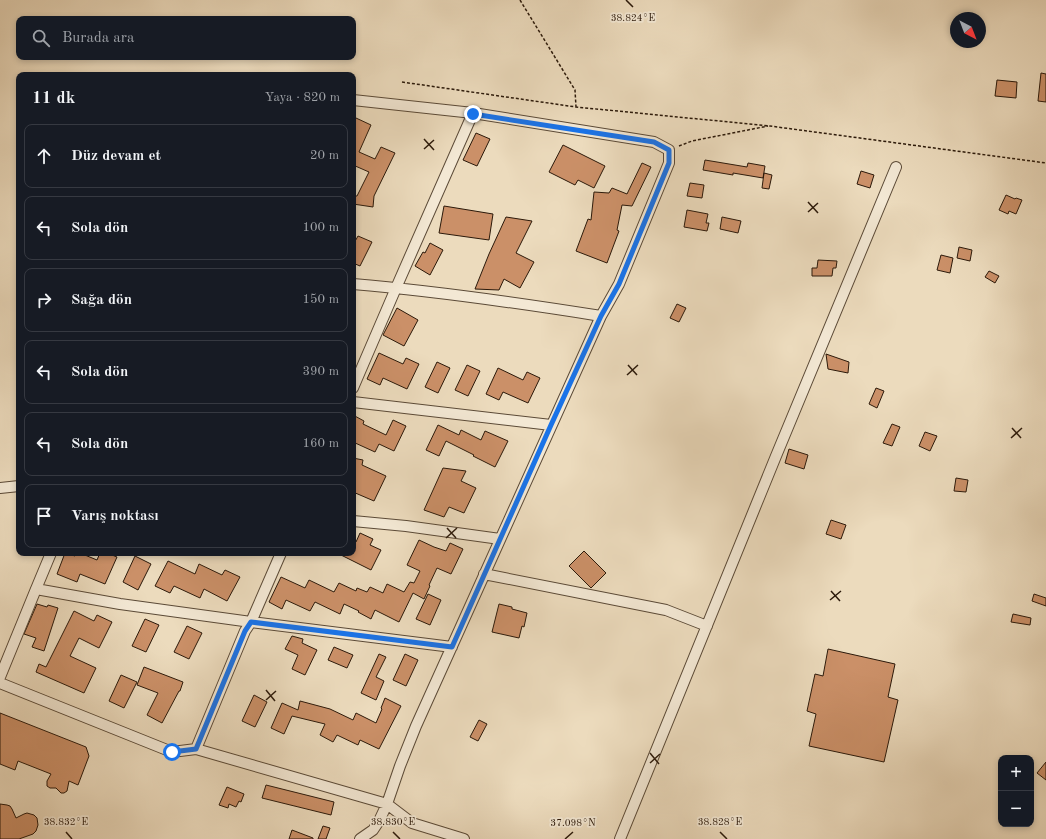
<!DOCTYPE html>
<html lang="tr">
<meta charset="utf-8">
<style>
:root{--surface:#171b24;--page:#242831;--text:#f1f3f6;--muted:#9ea1a6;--line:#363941}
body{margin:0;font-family:"Old Standard TT",serif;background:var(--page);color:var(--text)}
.controls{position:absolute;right:12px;bottom:12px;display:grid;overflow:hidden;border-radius:8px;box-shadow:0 2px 6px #0003}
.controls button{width:36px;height:36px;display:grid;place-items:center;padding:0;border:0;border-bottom:1px solid var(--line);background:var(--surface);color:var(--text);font:20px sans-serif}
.compass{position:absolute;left:950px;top:12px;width:36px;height:36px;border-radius:50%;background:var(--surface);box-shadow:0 2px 6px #0003;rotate:138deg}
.stop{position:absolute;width:12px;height:12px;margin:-9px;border:3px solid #1a73e8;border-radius:50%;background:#fff}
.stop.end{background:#1a73e8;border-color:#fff;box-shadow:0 1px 4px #0008}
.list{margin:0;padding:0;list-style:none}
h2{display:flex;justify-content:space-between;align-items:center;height:52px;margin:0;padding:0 16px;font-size:17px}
h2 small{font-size:13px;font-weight:400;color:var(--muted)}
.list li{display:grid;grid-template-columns:26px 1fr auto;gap:12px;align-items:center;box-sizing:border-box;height:64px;margin:0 8px 8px;padding:0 8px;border:1px solid var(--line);border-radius:8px}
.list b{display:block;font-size:15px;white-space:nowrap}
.list em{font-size:13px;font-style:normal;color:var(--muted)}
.icon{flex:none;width:22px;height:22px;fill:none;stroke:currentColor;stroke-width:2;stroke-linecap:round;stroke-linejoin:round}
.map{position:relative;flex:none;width:1046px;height:839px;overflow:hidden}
.search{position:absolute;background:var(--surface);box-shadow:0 2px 6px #0003;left:16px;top:16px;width:340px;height:44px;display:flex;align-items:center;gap:10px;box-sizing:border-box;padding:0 14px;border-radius:8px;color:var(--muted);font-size:15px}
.panel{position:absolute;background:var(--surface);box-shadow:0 2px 6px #0003;left:16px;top:72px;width:340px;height:484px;border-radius:8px}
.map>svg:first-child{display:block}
.building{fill:#cb9068;stroke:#2b190a}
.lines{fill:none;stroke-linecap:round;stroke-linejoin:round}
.minor-casing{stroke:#5b4a37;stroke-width:12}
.path{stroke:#2b190a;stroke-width:1.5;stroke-dasharray:3 2;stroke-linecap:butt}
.minor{stroke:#f3e8d4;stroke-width:10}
.route{stroke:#1a73e8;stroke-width:5}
.ticks{fill:none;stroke:#2b190a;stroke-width:1.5}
.ticks-label{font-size:10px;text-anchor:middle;fill:#2b190a;stroke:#f3e8d4;stroke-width:3.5;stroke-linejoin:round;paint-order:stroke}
</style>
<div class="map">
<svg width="1046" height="839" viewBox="0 0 1046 839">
<rect width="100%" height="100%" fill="#ecdbbd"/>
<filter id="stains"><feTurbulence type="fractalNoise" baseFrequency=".005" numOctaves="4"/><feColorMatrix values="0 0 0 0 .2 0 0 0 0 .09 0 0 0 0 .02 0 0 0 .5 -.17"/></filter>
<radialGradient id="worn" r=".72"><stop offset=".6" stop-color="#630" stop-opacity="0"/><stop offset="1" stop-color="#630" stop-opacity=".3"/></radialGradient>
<path class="building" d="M1041,73L1046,74V102L1038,101Z
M997,80L1017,82L1016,98L995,96Z
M356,118L371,125L359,152L375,159L381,147L395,153L374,196L373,207L353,204V196H357L369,172L353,165V124Z
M476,133L490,139L477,166L463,160Z
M563,145L605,166L594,188L578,180L575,185L549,172Z
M705,160L747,167L748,163L765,166L763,178L733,173V175L703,170Z
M642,163L651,167L632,206L622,205L617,230L619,231L607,263L576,251L588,219L591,220L594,192L609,193L612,188L627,194Z
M861,171L874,175L870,188L857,184Z
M764,173L772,175L769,189L762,188Z
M690,183L704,185L702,198L687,196Z
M1006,195L1015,199L1016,198L1022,200L1016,214L1009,211L1008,214L999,210Z
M444,206L493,214L489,240L439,233Z
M687,210L708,214L706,223H709L707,231L684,227Z
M506,217L532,221L516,253L534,262L520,288L504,279L499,290L475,289L489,254Z
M722,217L741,221L738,233L720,229Z
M358,236L372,242L360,266L353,263V245Z
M430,243L443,250L430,275L415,266L423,252L425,253Z
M959,247L972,250L970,261L957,258Z
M941,255L953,258L950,273L937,270Z
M818,260L837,261L836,268H833L832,276H812V268H817Z
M989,271L999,276L995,283L985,277Z
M677,304L686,308L679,322L670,318Z
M397,308L418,320L404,346L383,335Z
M379,353L403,364L406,358L419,364L407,389L383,378L380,385L367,379Z
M826,354L849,362L848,373L828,369Z
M437,362L450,368L438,393L425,387Z
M467,365L480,371L468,396L455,390Z
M498,368L523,380L527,372L540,378L528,403L503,392L499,400L486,394Z
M876,388L884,391L877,408L869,404Z
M353,415L364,421L363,424L386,435L393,420L406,426L394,451L379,444L375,452L353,442Z
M892,424L900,427L892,446L883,443Z
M438,425L459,435L461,430L481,440L485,431L508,441L495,467L473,456L474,455L446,441L439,456L426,450Z
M925,432L937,436L930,451L919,446Z
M789,449L808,455L804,469L785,463Z
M353,458L363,460L362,465L386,476L374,501L353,492Z
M443,468L466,471L461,481L476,488L464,513L449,507L444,517L424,510Z
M956,478L968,480L966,492L954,491Z
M831,520L846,525L841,539L826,534Z
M360,533L373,539L370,545L381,550L371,570L337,553H353V541L356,542Z
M419,540L434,547L446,551L450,543L463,549L451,574L437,568L429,585L430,586L424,599L413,593L399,622L375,610L371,619L358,612L359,611L344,604L340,614L315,602L310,611L286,600L282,609L269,602L281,577L305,588L309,580L334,592L339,583L356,591L357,588L367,592L370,587L383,593L387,584L404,592L410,582L414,583L420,571L407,565Z
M584,551L606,573L591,588L569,566Z
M65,553L75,556L77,553H80L97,560L100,553H107L117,557L105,584L80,574L77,582L57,574Z
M135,556L151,564L138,590L123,582Z
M168,561L195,574L199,564L222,575L225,570L240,577L227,601L204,589L200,598L174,586L170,593L155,586Z
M428,594L441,600L430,625L416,619Z
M1034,594L1046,598V606L1032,601Z
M37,604L47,607L48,605L58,608L44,651L32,647L36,638L24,634Z
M499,604L512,607V609L527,613L524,627L522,626L519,638L492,632Z
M74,611L94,621L97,615L112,622L99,648L79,638L70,656L96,668L84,693L36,672L39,664L46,667Z
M1013,614L1031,618L1030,625L1011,622Z
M145,619L159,625L146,652L132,646Z
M187,626L202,633L189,659L174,652Z
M292,636L303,639L302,643L317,650L305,675L292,669L298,655L285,649Z
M334,647L353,655L347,668L328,660Z
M828,649L895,664L888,697L898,700L884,762L809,746L816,714L807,711L815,674L823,676Z
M379,654L386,657L376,677L384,681L376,700L361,693Z
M405,654L418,660L406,686L393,680Z
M144,667L183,682L180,691H179L162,723L147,715L158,693L137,685Z
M121,675L137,682L124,708L109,701Z
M254,695L267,702L255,727L242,721Z
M385,698L401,706L379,749L360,740L358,745L337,735L333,742L320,735L325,724L292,716L284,734L271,728L282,703L298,710L300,701L330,709L353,720L356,713L376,723L382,709L381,708Z
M0,713L86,747L89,756L78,785L69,781L67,791L64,793H61L56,788H50L47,786V781L51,774L18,761L15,770L0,764Z
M479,720L487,724L478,741L470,737Z
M1046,762V780L1037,773Z
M266,785L334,802L331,815L262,798Z
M227,787L244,794L241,802L239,801L236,807L229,804L228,808L219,805Z
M0,804L7,805L10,806L12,809L16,818L24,814L27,813L34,815L37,818L38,825L36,831L33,834L19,839H0Z
M323,826L330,828L326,839H318Z
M292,830L313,838V839H289Z"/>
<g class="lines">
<defs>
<path id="minor" d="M353,100L473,113L654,142L669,150V163L619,284L601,316L416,726L400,766L387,804L379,821L373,830L360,839
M353,284C436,291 519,303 601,316
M353,388L396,288L473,113
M353,402L551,425
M0,488L19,486
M353,521L406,526L500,539
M484,574L666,610L707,626
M36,589L51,553
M0,677L36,589L120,604L251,622L452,647
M0,683L172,752L196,749L387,804L412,823L464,839
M196,749L245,631L251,622L281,553
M620,839L776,456L896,167"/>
</defs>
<use href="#minor" class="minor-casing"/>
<path class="path" d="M520,0L575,90L576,107
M402,82L576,107L770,126L1046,163
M679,146L692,141L768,126"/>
<use href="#minor" class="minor"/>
</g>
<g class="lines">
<path class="route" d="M172,752L196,749L245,631L251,622L452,647L551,425L601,316L619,284L669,163V150L654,142L473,114"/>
</g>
<path class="ticks" d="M626,0L633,7M424,139L434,150M424,149L434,140M808,202L818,213M808,212L818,203M628,365L637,375M627,375L638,365M1012,428L1021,438M1011,438L1022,428M447,528L456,538M446,538L457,528M831,591L840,601M830,600L841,591M266,690L275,701M266,700L276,691M650,753L659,764M650,763L660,754M66,832L72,839M393,832L400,839M720,832L727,839M565,839L573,832"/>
<g class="ticks-label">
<text x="633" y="21">38.824°E</text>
<text x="66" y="825">38.832°E</text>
<text x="393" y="825">38.830°E</text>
<text x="720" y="825">38.828°E</text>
<text x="573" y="826">37.098°N</text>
</g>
<rect width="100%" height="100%" filter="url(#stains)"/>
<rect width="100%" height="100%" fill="url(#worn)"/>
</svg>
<div class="controls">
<button>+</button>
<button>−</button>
</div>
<svg class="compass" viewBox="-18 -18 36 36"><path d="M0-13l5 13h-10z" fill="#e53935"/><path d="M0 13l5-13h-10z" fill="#9ea1a6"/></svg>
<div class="stop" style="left:172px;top:752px"></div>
<div class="stop end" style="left:473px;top:114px"></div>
<div class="search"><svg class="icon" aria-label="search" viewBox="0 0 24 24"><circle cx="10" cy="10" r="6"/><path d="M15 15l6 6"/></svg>Burada ara</div>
<section class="panel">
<h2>11 dk<small>Yaya · 820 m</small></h2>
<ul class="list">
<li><svg class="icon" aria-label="ahead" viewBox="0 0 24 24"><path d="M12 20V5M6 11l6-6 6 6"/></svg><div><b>Düz devam et</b></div><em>20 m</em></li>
<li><svg class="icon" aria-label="left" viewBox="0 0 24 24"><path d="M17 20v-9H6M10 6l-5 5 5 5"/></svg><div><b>Sola dön</b></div><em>100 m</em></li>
<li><svg class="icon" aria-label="right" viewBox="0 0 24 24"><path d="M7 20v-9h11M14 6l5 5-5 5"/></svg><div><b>Sağa dön</b></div><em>150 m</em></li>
<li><svg class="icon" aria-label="left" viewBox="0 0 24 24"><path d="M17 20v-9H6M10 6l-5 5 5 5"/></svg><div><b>Sola dön</b></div><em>390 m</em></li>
<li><svg class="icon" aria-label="left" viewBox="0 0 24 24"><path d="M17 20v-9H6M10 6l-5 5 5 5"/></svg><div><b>Sola dön</b></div><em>160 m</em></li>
<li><svg class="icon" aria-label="arrive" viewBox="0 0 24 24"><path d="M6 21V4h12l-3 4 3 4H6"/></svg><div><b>Varış noktası</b></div></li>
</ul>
</section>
</div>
